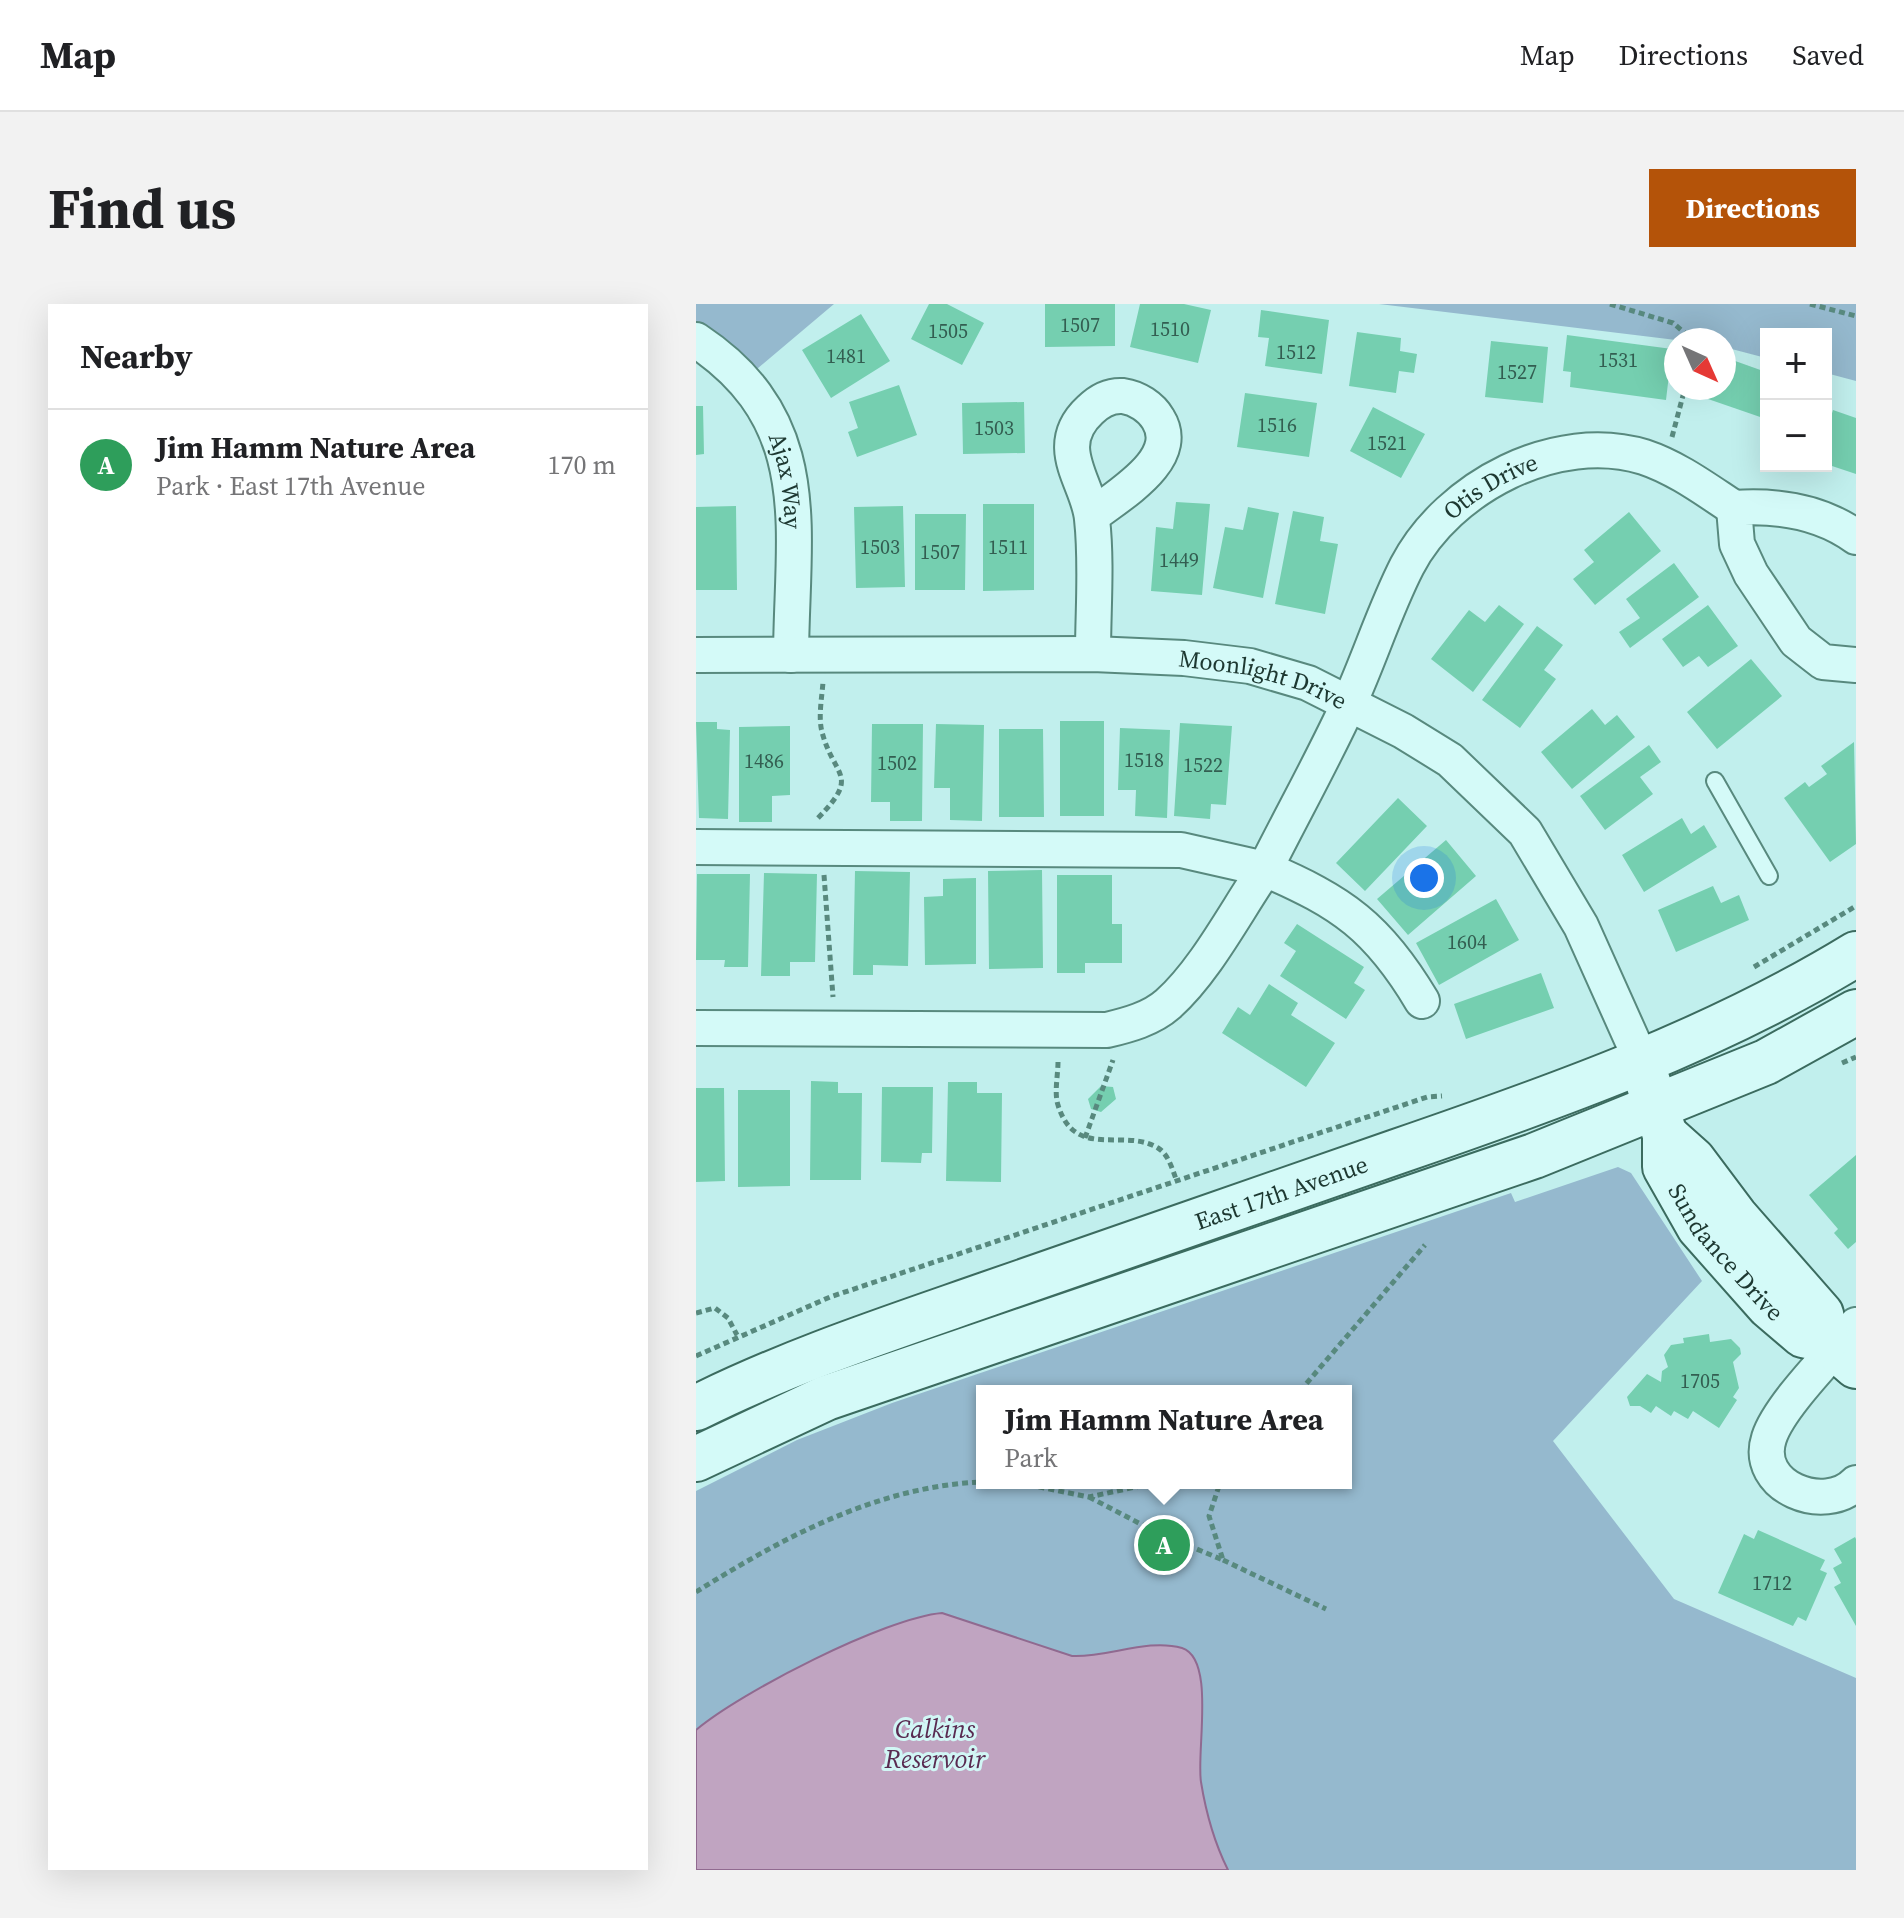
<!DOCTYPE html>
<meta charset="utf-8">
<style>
:root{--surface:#fff;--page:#f2f2f2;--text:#202124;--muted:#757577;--line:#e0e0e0;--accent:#b45309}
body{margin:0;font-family:"Source Serif 4",serif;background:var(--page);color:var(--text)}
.controls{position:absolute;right:24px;top:24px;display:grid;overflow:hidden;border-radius:0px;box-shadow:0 8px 32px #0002}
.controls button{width:72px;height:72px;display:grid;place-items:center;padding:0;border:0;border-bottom:2px solid var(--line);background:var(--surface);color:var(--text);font:40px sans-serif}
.compass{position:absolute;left:968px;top:24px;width:72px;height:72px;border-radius:50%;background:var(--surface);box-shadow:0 8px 32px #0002;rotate:135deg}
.you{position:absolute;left:728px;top:574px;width:28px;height:28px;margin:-20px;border:6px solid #fff;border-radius:50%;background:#1a73e8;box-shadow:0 0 0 12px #1a73e833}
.badge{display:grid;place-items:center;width:52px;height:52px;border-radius:50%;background:var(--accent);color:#fff;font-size:26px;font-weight:700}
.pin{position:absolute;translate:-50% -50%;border:4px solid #fff;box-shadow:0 2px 8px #0006}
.popup{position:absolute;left:280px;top:1081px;width:376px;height:104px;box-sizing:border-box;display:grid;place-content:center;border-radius:0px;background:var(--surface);filter:drop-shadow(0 2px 6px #0005);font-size:26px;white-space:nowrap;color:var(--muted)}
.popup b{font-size:30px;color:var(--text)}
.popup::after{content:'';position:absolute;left:50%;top:100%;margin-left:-16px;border:16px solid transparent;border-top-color:var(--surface)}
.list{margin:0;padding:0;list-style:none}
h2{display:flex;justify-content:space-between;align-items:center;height:104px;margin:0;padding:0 32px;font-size:34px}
h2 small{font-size:26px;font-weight:400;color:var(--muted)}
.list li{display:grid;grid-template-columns:52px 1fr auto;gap:24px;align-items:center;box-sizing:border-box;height:112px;padding:0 32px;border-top:2px solid var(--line)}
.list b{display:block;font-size:30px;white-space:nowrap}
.list p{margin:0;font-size:26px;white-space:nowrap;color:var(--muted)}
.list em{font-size:26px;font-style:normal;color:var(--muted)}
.map{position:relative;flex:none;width:1160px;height:1566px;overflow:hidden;border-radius:0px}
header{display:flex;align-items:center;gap:48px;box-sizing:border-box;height:112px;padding:0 40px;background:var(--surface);border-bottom:2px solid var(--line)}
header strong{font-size:38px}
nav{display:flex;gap:44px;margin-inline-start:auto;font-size:28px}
.intro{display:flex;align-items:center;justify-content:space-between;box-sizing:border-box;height:192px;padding:0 48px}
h1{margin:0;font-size:56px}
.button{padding:20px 36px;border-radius:0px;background:var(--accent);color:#fff;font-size:28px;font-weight:700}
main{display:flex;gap:48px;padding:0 48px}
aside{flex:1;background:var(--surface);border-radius:0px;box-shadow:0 8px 32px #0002}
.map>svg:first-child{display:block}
.green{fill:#95b9ce;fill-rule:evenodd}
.water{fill:#c0a4c1;stroke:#906a90;stroke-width:2}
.building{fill:#75cfb0}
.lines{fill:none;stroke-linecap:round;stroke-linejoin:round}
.lane-casing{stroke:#58897e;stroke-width:20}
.street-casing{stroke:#58897e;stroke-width:38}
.secondary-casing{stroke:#3b6b5f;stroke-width:48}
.path{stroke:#58897e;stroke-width:5;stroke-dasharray:6 4;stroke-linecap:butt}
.lane{stroke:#d4faf8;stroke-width:16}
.street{stroke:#d4faf8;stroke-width:34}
.secondary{stroke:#d4faf8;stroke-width:44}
.labels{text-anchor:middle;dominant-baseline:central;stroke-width:6;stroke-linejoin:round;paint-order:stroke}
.number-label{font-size:20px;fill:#335e51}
.street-label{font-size:24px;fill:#1d3831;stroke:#d1f6f5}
.water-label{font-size:26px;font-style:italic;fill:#592b51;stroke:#d1f6f5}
</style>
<header>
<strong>Map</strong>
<nav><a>Map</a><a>Directions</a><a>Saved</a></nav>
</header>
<div class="intro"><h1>Find us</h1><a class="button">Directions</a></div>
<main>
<aside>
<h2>Nearby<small></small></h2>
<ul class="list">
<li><span class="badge" style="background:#2e9e5b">A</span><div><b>Jim Hamm Nature Area</b><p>Park · East 17th Avenue</p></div><em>170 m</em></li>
</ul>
</aside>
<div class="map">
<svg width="1160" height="1566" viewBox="0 0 1160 1566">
<rect width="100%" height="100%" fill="#c1efed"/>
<path class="green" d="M0,0H138L48,76L0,36Z
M683,0H1160V77L1130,69V30H1070V54L1028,43V36H980Z
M922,863L935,869L1006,977L857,1137L978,1295L1160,1374V1566H0V1187L101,1136L196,1099L815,889L819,898ZM286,1087H650V1179H286Z"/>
<path class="water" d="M246,1309L376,1352C411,1354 451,1334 486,1344C520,1355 500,1448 505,1478C510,1509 518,1538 532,1566H0V1426C45,1388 189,1314 246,1309Z"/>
<path class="building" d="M233,0H251L288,19L266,61L215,35Z
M349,0H419V42L349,43Z
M444,0H488L515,6L502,59L434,43Z
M565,6L633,16L626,70L569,62L573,34L562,33Z
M165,10L194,57L135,94L106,46Z
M661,28L705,34L704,47L721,50L718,69L703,67L700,89L653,82Z
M871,31L976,45L970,96L874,83L875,68L867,67Z
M795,37L852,43L847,99L789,93Z
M1028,53L1070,68V115L1012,95L1016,84H1028Z
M203,81L221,131L161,153L152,128L162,124L153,98Z
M549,89L621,99L613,153L541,143Z
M328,98L329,149L267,150L266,99Z
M0,102H7L8,150L0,151Z
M677,103L729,130L705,174L654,147Z
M1137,106L1160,114V170L1130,160V129Z
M480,198L514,200L506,291L455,287L460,223L477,225Z
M287,200H338V286L287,287Z
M40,202L41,286H0V203Z
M207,202L209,283L160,284L158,203Z
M552,203L583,209L567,294L517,284L529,223L547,226Z
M597,207L628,213L624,237L642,240L629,310L579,300Z
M933,208L965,247L899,301L877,275L898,258L888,246Z
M219,210H270L269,286H219Z
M978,259L1003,293L934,344L923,328L944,314L930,295Z
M803,301L828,320L777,388L735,355L773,306L789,318Z
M1012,301L1042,342L1012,363L1003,352L987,363L966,335Z
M841,322L867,341L848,366L860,375L824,424L786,396Z
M1055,355L1086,392L1021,445L991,408Z
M896,405L909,421L921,411L939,433L876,485L845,448Z
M364,417H408V512H364Z
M0,418H21V425L34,426L32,515L3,514Z
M484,419L536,422L530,501L515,500L514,515L478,512Z
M176,420H227L226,517H194V498H175Z
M240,420L288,421L286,517L254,516V484H238Z
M94,422V491L76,492V518H43V423Z
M424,424L474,426L471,514L439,512L440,486H422Z
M303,425H347L348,513H303Z
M1158,438L1160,540L1134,558L1088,494L1109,478L1113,483L1131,470L1125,462Z
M953,441L965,458L944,473L957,490L909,526L884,492Z
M702,494L731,522L669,587L640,559Z
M986,514L995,530L1008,521L1021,543L948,588L926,551Z
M750,536L780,572L712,631L681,595Z
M346,566L347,664L293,665L292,567Z
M159,567L214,568L212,662L177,661V671H157Z
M68,569L121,570L119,658H94V672H65Z
M1,570H54L52,663H28L29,656H0Z
M361,571H416V620H426V659H389V669H361Z
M280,574V660L229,661L228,593L247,592V575Z
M1017,582L1025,599L1043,591L1053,616L980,648L962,606Z
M800,595L823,636L743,681L720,639Z
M601,620L668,663L658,679L669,686L650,715L584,672L600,647L588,639Z
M845,669L858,704L770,735L758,700Z
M573,680L602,699L595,711L639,739L610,783L526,729L542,703L554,711Z
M115,777L142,778V789H166L165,876H114Z
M252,778H281V789H306L305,878L250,877Z
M405,782L417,783L420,795L405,808L395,805L392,795Z
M186,783H237L236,849H226L225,859L185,858Z
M0,784H28L29,877L0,878Z
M42,786H94V882L42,883Z
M1160,851V938L1152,945L1138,929L1142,925L1113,891Z
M1013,1030L1014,1038L1035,1035L1044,1044L1045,1050L1037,1058L1043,1084L1037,1093L1041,1096L1023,1124L997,1107L992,1115L978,1107L975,1112L960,1102L955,1109L944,1102H934L931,1093L951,1070L965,1078L966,1067L972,1063L968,1051L975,1041L988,1039L987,1034Z
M1062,1226L1129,1256L1124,1266L1131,1269L1110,1317L1102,1313L1097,1322L1022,1289L1048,1230L1058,1235Z
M1159,1233L1160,1235V1322L1138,1283L1145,1279L1137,1264L1146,1259L1138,1245Z"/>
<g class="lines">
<defs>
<path id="lane" d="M1019,477L1073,572"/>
<g id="street">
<path id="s1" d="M0,36C122,117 96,224 95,351"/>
<path d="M396,212C422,191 487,155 462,115C455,103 441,94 427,92C413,91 403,97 394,106C354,143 393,179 396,215C401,259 397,306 397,350"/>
<path d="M1160,233C1124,207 1081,201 1038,204L1041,240L1055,270L1100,337L1127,358L1160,361"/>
<path id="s2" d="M0,351L397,350L488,354L554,362L612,379L707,427L754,456L829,528L885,622L946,758"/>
<path id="s3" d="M0,543L485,546L569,565C597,509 628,454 654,397C674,353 689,305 711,262C752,183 861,126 948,153C981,164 1009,185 1038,204"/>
<path d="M0,724L411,726C432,721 455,715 472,700C510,666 540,607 569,565C646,598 682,623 726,697"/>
<path d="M1160,1021C1137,1049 1083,1102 1073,1134C1057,1183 1129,1211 1160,1179"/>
</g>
<g id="secondary">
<path id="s4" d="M951,775L969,831V863L1003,923L1073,1002L1107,1031L1130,1036L1160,1062"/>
<path d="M969,831L997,856L1039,912L1125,1010L1130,1036"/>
<path id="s5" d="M0,1104C94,1057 192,1025 292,990C428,942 564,896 700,848C857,794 1018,737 1160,650"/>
<path d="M0,1155L130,1094L838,852L1070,758L1160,708"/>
</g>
</defs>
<use href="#lane" class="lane-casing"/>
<use href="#street" class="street-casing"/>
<use href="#secondary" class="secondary-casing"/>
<path class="path" d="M914,0L977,19L997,36
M1114,0L1160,12
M976,133L989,84
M122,514C165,470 138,474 126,428C122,413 126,393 127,378
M128,571L137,693
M1058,663L1160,602
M362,758C362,771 358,789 362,801C379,857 428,823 462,844C472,850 476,864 480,875
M1146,759L1160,753
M389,834L417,756
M0,1009L19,1004L32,1014L41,1031
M0,1052L134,993L731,793L746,792
M604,1087L729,941
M323,1179L393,1193L458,1179
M393,1193L460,1228L527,1256L513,1212L524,1179
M527,1256L630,1305
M0,1288C86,1234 182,1182 286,1178"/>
<use href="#lane" class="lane"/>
<use href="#street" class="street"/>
<use href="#secondary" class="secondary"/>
</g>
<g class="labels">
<g class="number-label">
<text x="384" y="21">1507</text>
<text x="474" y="25">1510</text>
<text x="252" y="27">1505</text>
<text x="600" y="48">1512</text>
<text x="150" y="52">1481</text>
<text x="922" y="56">1531</text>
<text x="821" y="68">1527</text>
<text x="581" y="121">1516</text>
<text x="298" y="124">1503</text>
<text x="691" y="139">1521</text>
<text x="184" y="243">1503</text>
<text x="312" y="243">1511</text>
<text x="244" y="248">1507</text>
<text x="483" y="256">1449</text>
<text x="448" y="456">1518</text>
<text x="68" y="457">1486</text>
<text x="201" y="459">1502</text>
<text x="507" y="461">1522</text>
<text x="771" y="638">1604</text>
<text x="1004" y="1077">1705</text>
<text x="1076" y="1279">1712</text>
</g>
<g class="street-label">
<text stroke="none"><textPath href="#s1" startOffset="174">Ajax Way</textPath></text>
<text stroke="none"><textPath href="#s3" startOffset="1024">Otis Drive</textPath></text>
<text stroke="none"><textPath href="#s2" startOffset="570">Moonlight Drive</textPath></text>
<text stroke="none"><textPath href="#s5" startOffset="624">East 17th Avenue</textPath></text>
<text stroke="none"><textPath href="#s4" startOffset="196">Sundance Drive</textPath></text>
</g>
<g class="water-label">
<text x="239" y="1425">Calkins<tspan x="239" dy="30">Reservoir</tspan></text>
</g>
</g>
</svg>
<div class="controls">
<button>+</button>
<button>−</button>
</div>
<svg class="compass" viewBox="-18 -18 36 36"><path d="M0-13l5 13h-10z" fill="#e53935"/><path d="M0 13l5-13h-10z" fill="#757577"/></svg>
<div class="you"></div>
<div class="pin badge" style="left:468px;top:1241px;background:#2e9e5b">A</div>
<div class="popup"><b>Jim Hamm Nature Area</b>Park</div>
</div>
</main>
